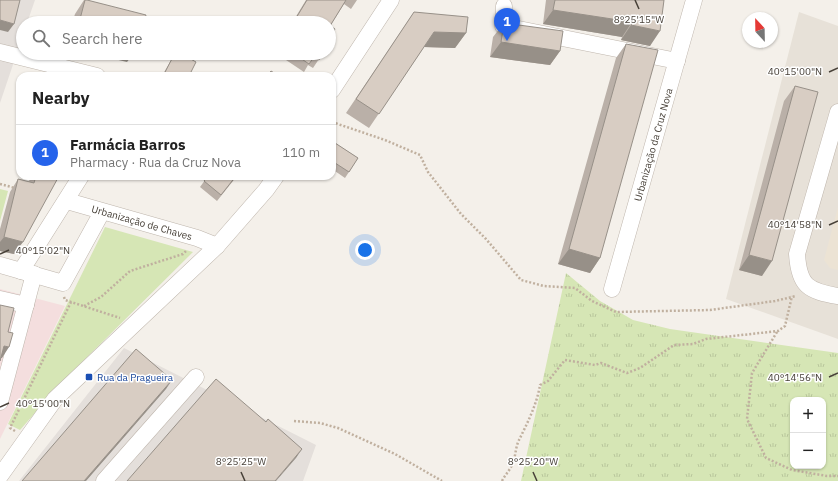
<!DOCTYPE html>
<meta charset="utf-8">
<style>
:root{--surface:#fff;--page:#f2f2f2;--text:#222;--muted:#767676;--line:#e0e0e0;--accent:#2563eb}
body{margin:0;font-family:"IBM Plex Sans",sans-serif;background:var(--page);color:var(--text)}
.controls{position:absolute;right:12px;bottom:12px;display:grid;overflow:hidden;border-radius:8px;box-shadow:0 1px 3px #0004}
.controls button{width:36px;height:36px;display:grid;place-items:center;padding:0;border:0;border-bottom:1px solid var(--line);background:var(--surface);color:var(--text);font:20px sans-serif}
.compass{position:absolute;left:742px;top:12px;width:36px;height:36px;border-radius:50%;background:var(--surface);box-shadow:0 1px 3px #0004;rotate:338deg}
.you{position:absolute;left:365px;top:250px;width:14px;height:14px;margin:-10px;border:3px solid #fff;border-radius:50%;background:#1a73e8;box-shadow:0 0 0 6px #1a73e833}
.badge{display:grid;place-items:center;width:26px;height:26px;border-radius:50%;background:var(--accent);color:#fff;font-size:13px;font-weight:700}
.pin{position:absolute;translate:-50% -33px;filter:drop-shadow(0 1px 2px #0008)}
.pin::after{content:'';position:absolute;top:21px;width:14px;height:12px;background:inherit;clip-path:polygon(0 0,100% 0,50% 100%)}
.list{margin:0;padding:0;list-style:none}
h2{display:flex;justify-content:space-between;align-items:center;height:52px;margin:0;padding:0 16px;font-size:17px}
h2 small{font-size:13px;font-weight:400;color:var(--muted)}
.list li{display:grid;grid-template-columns:26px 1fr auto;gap:12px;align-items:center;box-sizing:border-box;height:56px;padding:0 16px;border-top:1px solid var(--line)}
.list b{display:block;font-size:15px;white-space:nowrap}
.list p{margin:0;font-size:13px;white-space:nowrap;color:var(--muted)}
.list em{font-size:13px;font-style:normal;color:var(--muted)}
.icon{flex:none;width:22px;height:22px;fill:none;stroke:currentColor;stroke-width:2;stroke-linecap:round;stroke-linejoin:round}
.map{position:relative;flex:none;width:838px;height:481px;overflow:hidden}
.search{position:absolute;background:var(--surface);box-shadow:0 1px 3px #0004;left:16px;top:16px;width:320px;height:44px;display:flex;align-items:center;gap:10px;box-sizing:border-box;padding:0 14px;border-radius:22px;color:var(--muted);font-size:15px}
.panel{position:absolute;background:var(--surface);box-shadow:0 1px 3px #0004;left:16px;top:72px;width:320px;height:108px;border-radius:12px}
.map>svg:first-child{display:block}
.residential{fill:#e7e1d8}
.industrial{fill:#e4dfdb}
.education{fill:#ece3d4}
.medical{fill:#f4dede}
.grass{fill:url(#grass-tufts);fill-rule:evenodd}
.park{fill:#d6e6b5}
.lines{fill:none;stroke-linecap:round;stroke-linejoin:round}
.minor-casing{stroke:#bfb6ad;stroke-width:17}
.path{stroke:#c0b09f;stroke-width:2.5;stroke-dasharray:2 2;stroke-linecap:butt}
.minor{stroke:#fff;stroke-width:16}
.wall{fill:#bab0a8}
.shaded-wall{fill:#979088}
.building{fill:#d8cdc3;stroke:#979088}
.ticks{fill:none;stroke:#474038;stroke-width:1.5}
.transit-dot{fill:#1a4fb4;stroke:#fff;stroke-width:1.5}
.labels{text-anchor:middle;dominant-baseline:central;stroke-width:3;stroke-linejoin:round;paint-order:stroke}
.street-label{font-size:10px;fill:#474038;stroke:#fff}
.transit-label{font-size:10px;fill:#164399;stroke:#fff;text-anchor:start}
.ticks-label{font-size:10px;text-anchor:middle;fill:#474038;stroke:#fff;stroke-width:3;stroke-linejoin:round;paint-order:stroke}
</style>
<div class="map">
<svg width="838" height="481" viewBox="0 0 838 481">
<defs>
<pattern id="grass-tufts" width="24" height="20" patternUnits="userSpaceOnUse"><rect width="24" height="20" fill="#d6e6b5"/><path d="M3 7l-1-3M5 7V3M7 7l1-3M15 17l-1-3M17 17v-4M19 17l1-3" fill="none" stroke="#b9c69c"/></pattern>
</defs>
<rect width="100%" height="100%" fill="#f4f0ea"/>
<path class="residential" d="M799,12L838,26V339L726,299Z"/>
<path class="industrial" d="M0,0H35L27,23H23V35L0,103Z
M124,348L316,445L303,481H19Z"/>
<path class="education" d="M838,207V270L830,268L824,260Z"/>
<path class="medical" d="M0,289L65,306L0,439Z"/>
<path class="grass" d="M566,273L600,301L633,320L670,329L838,353V481H521ZM793,400H823V466H793Z"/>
<path class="park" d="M0,189L8,191L0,221Z
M105,227L193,252L63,381L20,430L8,424Z"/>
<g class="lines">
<defs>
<g id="minor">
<path d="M504,6L503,26L677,61"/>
<path d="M0,52L97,76"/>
<path d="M332,90L391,0"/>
<path d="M838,112L797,254C799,286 808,291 838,296"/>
<path id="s1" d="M67,201L197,238L217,246"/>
<path d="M0,265L63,283L102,212"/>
<path d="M21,271L81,176"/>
<path id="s2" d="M612,289L694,0"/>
<path d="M0,299L26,305"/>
<path d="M0,402L34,274"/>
<path d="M0,476L55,399L217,246L266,190L276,176"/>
<path d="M104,481L196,377"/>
</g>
</defs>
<use href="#minor" class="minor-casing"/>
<path class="path" d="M332,122L385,140L420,155L428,172L461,214L486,239L521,280L544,286L575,288L592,301L616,312L710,310L775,301L796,296
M0,184L15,188
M64,297L65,300L120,318
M84,306L101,297L130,271L183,254L187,250
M777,332L752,373L747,419L766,458L792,470L827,476H838
M294,421L320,423L338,428L395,454L442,481
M15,431L10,428L71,302
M502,481C505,475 510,470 512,465C516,457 515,448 519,440C527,424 537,404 540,385L548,381L565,360L595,365L601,363L627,373L640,368L674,345L693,344L706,339L778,331L785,326L792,296"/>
<use href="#minor" class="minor"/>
</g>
<path class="wall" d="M84,0L144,23H72L75,14Z
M306,0H357L351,9L344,4L330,26L329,23H292Z
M546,0H664L650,46L621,40L622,37L543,24Z
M414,12L466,33L455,48L424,47L369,128L346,113Z
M504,23L560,51L550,65L490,57L493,37Z
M626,44L600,258L590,273L558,264L616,58Z
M175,53L189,76H162Z
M290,53H323L313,68L308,65L304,72L286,60Z
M795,86L762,276L739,270L784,101Z
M332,141L358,158L345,178L332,169Z
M30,176H59L14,254L0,251V229L10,192L18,179L29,182Z
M208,176H237L217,201L200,187Z"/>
<path class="shaded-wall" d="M553,10L632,22L622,37L543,24Z
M0,20L14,24L8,32L0,30Z
M631,25L660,31L650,46L621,40Z
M434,32L466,33L455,48L424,47Z
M501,42L560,51L550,65L490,57Z
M89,53H134L127,62Z
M4,237L23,242L14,254L0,251V242Z
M569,249L600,258L590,273L558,264Z
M749,255L772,261L762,276L739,270Z
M4,346L9,347L2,358H0Z
M172,380L166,389L86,481H84Z
M302,449L296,458L276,481H275Z"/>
<path class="building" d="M0,0H20L14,24L0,20Z
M85,0H87L146,15L144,23H79Z
M307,0H346L330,26L335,29L329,38V23H293Z
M555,0H664L660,31L631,25L632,22L553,10Z
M414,12L468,17L466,33L434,32L379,114L356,99Z
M504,23L563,31L560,51L501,42Z
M626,44L658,50L600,258L569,249Z
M175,53H180L196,62L189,76H163Z
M293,53H323L319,60L314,57L309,64Z
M271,71L279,76H267Z
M795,86L818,92L772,261L749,255Z
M332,141L358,158L349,172L332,161Z
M36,176H59L23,242L4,237L18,179L34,183Z
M208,176H236L221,195L204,181Z
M0,305L14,308L8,332L13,333L9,347L4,346L0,361Z
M136,349L172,380L84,481H22Z
M216,379L266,422L268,419L302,449L275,481H127Z"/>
<path class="ticks" d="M635,0L639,9M829,72L838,68M829,225L838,221M0,254L9,250M829,377L838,373M0,407L9,403M241,472L245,481M533,472L537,481"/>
<rect class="transit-dot" x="85" y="373" width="8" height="8" rx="2"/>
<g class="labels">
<g class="street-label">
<text stroke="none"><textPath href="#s2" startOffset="150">Urbanização da Cruz Nova</textPath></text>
<text stroke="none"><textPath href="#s1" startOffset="78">Urbanização de Chaves</textPath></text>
</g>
<g class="transit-label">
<text x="97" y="377">Rua da Pragueira</text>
</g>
</g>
<g class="ticks-label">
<text x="639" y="23">8°25'15"W</text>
<text x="795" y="75">40°15'00"N</text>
<text x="795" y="228">40°14'58"N</text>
<text x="43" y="254">40°15'02"N</text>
<text x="795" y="381">40°14'56"N</text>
<text x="43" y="407">40°15'00"N</text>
<text x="241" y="465">8°25'25"W</text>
<text x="533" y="465">8°25'20"W</text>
</g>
</svg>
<div class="controls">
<button>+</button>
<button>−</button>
</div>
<svg class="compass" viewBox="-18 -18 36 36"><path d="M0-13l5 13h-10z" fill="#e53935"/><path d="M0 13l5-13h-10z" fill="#767676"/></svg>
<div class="you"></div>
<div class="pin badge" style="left:507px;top:41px">1</div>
<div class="search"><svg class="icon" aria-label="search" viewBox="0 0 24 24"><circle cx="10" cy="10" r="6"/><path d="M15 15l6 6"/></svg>Search here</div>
<section class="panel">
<h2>Nearby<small></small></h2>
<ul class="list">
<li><span class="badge">1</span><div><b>Farmácia Barros</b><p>Pharmacy · Rua da Cruz Nova</p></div><em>110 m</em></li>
</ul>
</section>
</div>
